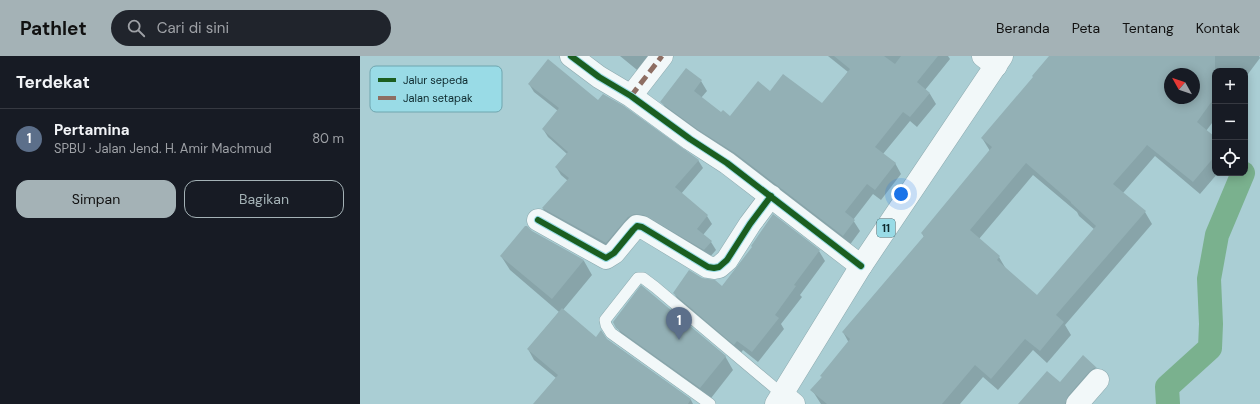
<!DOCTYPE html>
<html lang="id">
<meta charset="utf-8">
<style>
:root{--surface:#171b24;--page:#20242c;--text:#f1f3f6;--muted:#9ea1a6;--line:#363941;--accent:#a4b2b6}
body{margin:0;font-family:"DM Sans",sans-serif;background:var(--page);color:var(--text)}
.controls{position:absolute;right:12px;top:12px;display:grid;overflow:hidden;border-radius:8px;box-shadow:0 2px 10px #0003}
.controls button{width:36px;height:36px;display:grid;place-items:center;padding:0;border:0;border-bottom:1px solid var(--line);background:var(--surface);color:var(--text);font:20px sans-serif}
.compass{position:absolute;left:804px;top:12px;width:36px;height:36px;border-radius:50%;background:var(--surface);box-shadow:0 2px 10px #0003;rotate:310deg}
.you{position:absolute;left:541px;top:138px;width:14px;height:14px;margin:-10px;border:3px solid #fff;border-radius:50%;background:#1a73e8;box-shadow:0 0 0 6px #1a73e833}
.badge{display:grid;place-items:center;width:26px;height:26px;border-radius:50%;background:var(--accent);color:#fff;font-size:13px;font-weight:700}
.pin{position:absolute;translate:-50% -33px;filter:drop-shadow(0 1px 2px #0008)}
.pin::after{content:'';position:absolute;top:21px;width:14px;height:12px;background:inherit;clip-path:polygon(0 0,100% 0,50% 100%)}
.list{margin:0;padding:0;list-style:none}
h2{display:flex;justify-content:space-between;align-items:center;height:52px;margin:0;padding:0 16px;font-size:17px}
h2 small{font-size:13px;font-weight:400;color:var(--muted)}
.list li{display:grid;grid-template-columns:26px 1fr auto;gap:12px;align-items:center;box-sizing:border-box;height:60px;padding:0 16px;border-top:1px solid var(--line)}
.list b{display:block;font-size:15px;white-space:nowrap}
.list p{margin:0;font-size:13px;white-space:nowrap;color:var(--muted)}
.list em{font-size:13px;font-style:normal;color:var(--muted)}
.actions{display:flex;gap:8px;padding:12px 16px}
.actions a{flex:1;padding:9px 0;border:1px solid var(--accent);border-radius:12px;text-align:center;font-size:14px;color:var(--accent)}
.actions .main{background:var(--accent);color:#111}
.icon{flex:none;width:22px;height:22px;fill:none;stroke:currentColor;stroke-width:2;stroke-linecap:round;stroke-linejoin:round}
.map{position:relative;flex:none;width:900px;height:348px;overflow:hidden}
header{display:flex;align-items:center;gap:24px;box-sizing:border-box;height:56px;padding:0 20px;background:var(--accent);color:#111}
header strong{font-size:19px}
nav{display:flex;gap:22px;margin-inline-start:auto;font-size:14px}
.search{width:280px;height:36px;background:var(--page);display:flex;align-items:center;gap:10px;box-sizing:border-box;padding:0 14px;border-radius:22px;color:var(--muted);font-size:15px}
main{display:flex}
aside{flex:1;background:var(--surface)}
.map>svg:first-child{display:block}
.shadow{fill:#0003;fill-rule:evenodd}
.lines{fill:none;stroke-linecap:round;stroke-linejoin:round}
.canal{stroke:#7ab18e;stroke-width:24}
.building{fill:#93b0b5;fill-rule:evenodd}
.lane-casing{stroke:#8ca9ae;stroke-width:12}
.street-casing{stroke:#8ca9ae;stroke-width:23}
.highway-casing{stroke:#8ca9ae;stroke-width:23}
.lane{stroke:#f2f8f9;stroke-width:11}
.street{stroke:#f2f8f9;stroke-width:22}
.highway{stroke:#f2f8f9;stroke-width:22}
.quiet{stroke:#8d6e63;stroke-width:5;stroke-dasharray:10 5;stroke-linecap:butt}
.cycleway-casing{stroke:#99dbe6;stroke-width:8}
.cycleway{stroke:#1b5e20;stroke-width:6}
.labels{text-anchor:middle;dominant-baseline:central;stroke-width:3;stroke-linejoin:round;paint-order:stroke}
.shield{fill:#99dbe6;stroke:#385f65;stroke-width:1}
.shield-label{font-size:11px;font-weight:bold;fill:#0e2a2e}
.key{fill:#99dbe6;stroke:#6fa6af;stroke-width:1}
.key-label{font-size:11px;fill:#0e2a2e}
</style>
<header>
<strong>Pathlet</strong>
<div class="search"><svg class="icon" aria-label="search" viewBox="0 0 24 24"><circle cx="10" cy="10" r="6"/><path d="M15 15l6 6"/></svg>Cari di sini</div>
<nav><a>Beranda</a><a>Peta</a><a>Tentang</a><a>Kontak</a></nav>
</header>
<main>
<aside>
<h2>Terdekat<small></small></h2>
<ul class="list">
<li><span class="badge" style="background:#5c6f8a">1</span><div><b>Pertamina</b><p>SPBU · Jalan Jend. H. Amir Machmud</p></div><em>80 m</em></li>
</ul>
<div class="actions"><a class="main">Simpan</a><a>Bagikan</a></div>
</aside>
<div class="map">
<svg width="900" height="348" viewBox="0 0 900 348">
<rect width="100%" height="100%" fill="#aaced4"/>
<path class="shadow" d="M260,0H297L282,18Z
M468,0H588L590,3L565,34L570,38L576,48L557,71L550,65L523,98L535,107L541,118L521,144L513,138L493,164L500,175L489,190L308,56L302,46L341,25L347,35L341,42L361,58L370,62L410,36L462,49L488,16Z
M690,0H899L900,2L885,22V15H855V63L846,75L855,82V117H858L840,138L795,100L763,137L785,156L792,168L705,269L711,279L687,307L673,294L638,334L623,321L600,348H461L452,334L489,287L483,276L564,181L562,177L630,95L622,82L674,22ZM810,18H834V42H810ZM673,119L717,156L719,160L735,174L677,241L646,213L639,201L619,183Z
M169,28L238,45L338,104L343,112L321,138L347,160L352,168L343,179L351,186L356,194L349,202L278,166L251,195L188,161L183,153L208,125L201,119L196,111L207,98L188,81L183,73L198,55L174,36Z
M413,160L459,195L465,205L440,239L442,241L421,268L424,273L398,306L383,294L380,298L320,247L314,237L341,223L362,231L393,191Z
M171,176L224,205L232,219L203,254L236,282L246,283L331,344L333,348H174L196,322L174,304L168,293L199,256L150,214L141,200Z
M254,266L365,300L373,314L348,346L266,286Z
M723,301L736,313L742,322L715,348H660L700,327Z"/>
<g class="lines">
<path class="canal" d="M808,348L807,331L850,292L851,268L849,223L857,179L883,117"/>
</g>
<path class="building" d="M474,0H524L535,8L541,0H578L557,26L570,37L550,61L543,56L515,91L536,107L515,134L507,128L485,156L495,164L483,180L375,97L337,73L300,46L326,12L342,24L334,35L361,56L363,54L370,60L398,25L410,35L423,18L462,47L490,13Z
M689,0H855V41L837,66L855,81V100L833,126L787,89L783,94L753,128L786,155L696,259L704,266L680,295L665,283L631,323L615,309L582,348H467L450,334L462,321L460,320L490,283L482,276L564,180L561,177L632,91L621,82L673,21L672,20ZM810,18H834V42H810ZM666,107L711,146V147L736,170L677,239L637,204L640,200L610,174Z
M188,3L238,44L243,38L264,50L339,104L315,131L348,159L337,173L352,185L344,194L284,159L274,158L268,161L246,187L182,152L209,122L195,111L208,96L182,73L199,52L168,28Z
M413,158L460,194L434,229L436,230L415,259L419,262L392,296L377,285L374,289L313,237L329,214L342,222L355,224L362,230L392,191L391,190Z
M165,170H167L172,175L224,204L192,243L140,200Z
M281,229L366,300L340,332L256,272L253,266Z
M202,252L236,281L241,274L247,283L331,343L328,348H173L198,319L167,293Z
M723,299L737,312H734L729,316L708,340L705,348H658L687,315L700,326Z"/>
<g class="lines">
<defs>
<path id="lane" d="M350,348L251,277L246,269L245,264L278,222H283L295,231L422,338"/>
<path id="street" d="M211,0L239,21L271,40L330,83L367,107L501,210
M623,0L636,10
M271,40L302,0
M178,164L246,202L254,197L273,174L277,170L282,171L348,211L354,212L359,211L367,204L390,168L411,140
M422,338L434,348
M717,348L738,324"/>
<path id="highway" d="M416,348L501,210L642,0"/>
</defs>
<use href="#lane" class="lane-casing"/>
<use href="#street" class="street-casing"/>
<use href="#highway" class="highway-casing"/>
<use href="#lane" class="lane"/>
<use href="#street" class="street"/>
<use href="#highway" class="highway"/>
<path class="quiet" d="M271,40L302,0"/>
<defs>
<path id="cycleway" d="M211,0L239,21L271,40L330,83L367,107L501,210
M178,164L246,202L254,197L273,174L277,170L282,171L348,211L354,212L359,211L367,204L390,168L411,140"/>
</defs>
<use href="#cycleway" class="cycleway-casing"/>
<use href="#cycleway" class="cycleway"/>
</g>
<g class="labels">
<rect class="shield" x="517" y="163" width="18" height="18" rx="3"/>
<g class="shield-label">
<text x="526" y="172">11</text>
</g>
</g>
<rect x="10" y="10" width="132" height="46" rx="6" class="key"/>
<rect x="18" y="22" width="18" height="4" fill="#1b5e20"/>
<rect x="18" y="40" width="18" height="4" fill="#8d6e63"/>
<g class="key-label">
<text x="43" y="28">Jalur sepeda</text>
<text x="43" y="46">Jalan setapak</text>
</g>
</svg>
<div class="controls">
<button>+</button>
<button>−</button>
<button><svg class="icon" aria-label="locate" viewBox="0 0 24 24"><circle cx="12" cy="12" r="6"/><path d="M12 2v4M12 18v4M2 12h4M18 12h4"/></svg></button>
</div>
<svg class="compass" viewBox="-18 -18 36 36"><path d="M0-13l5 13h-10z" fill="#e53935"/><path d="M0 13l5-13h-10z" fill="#9ea1a6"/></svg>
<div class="you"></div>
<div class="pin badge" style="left:319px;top:284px;background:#5c6f8a">1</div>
</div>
</main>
